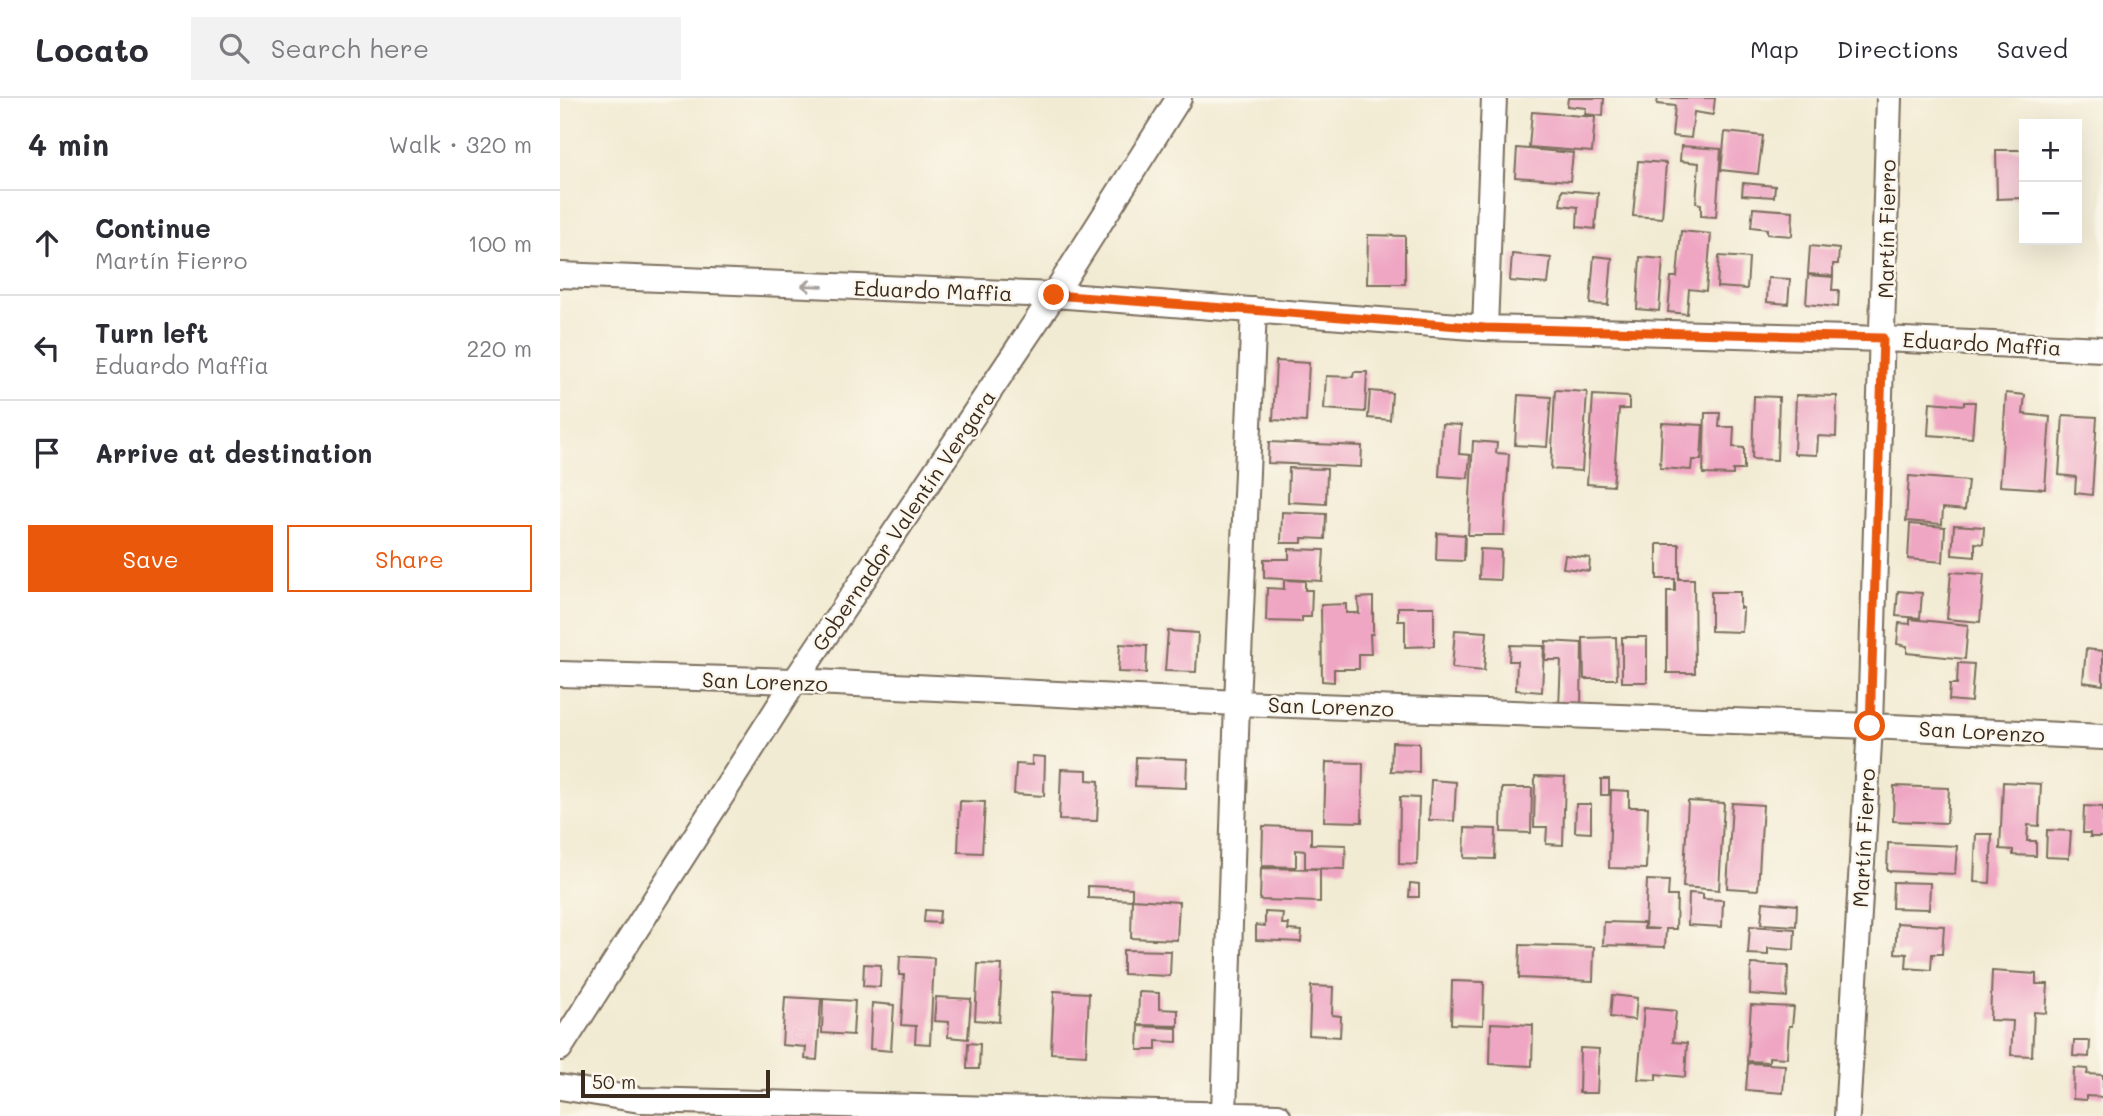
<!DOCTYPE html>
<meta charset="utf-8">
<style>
:root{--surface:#fff;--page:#f2f2f3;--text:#2b2b33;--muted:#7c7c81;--line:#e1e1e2;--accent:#ea580c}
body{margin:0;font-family:Mali,sans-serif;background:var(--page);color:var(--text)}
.controls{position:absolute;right:21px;top:21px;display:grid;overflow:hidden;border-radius:0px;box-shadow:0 7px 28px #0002}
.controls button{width:63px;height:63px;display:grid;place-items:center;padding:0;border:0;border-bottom:2px solid var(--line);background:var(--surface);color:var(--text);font:35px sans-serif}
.scale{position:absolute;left:21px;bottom:18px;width:189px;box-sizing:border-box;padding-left:7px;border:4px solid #3b2a1e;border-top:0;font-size:19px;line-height:24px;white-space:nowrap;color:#3b2a1e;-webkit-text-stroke:5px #fbf7ec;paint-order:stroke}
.stop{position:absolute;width:21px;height:21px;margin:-16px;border:5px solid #ea580c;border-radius:50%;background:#fff}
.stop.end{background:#ea580c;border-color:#fff;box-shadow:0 2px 7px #0008}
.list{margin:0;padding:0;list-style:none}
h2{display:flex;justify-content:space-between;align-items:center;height:91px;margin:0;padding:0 28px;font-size:30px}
h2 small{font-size:23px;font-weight:400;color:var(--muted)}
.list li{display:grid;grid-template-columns:46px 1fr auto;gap:21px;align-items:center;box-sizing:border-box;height:105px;padding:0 28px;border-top:2px solid var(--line)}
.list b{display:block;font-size:26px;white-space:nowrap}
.list p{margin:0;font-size:23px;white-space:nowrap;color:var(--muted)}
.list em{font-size:23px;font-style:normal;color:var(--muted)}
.actions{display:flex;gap:14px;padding:21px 28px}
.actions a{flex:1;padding:16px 0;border:2px solid var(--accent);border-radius:0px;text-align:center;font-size:24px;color:var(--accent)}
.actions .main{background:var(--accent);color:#fff}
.icon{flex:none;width:38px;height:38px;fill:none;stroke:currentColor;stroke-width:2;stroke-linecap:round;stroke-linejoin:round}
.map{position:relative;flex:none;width:1543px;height:1018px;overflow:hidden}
header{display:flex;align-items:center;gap:42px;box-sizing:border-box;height:98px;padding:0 35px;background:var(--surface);border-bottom:2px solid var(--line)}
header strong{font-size:33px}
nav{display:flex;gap:38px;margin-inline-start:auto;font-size:24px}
.search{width:490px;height:63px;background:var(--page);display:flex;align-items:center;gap:18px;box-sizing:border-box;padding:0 24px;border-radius:0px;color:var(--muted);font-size:26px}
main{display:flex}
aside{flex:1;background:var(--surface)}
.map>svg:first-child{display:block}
.building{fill:#efa6c3}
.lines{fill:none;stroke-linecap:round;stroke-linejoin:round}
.minor-casing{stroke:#7b6e5d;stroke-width:28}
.minor{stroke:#fff;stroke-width:24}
.oneway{stroke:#a79f9a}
.route{stroke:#ea580c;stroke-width:9}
.labels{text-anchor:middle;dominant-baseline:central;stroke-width:5;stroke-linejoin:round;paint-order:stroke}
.street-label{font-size:21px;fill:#3b2a1e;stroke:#fbf7ec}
</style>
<header>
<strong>Locato</strong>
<div class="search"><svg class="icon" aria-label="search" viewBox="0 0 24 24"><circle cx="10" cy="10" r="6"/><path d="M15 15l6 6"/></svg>Search here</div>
<nav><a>Map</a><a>Directions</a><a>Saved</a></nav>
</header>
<main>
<aside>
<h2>4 min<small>Walk · 320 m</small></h2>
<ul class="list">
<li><svg class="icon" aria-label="ahead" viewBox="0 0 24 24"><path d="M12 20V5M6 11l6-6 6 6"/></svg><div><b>Continue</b><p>Martín Fierro</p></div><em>100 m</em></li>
<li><svg class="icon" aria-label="left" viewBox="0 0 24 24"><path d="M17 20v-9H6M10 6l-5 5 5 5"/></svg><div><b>Turn left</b><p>Eduardo Maffia</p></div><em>220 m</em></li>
<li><svg class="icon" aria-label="arrive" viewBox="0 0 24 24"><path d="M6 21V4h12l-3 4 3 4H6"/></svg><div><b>Arrive at destination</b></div></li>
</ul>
<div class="actions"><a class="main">Save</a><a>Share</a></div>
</aside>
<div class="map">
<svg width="1543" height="1018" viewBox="0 0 1543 1018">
<rect width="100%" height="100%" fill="#fbf7ec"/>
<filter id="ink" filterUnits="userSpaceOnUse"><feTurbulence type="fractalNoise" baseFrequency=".0143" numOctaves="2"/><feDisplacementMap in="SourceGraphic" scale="14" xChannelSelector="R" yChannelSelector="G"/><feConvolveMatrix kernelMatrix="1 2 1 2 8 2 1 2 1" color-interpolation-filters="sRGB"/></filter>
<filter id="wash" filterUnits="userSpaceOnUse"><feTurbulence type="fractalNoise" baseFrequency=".00686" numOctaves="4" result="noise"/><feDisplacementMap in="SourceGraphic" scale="28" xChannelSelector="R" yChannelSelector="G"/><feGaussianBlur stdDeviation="1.57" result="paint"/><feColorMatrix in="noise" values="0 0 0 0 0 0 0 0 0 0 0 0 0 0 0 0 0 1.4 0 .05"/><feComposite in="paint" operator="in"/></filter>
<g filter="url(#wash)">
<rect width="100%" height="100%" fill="#f2ebd3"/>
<g id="blocks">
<path class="building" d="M1008,0H1044L1043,18L1025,16L1026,10L1007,8Z
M1098,0H1155L1153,17L1134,14L1131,40L1112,38L1115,8L1097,6Z
M972,14L1035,19L1032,54L969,49Z
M1165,34L1203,38L1198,76L1161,72Z
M1121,48L1161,51L1156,119L1141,118V106L1136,105L1139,65L1120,63Z
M957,50L1013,55L1010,83L955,79Z
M1436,52H1464V100L1437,101Z
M1078,63L1106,65L1102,120L1073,118Z
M1183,85L1215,88L1214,99L1182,97Z
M1002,92L1038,95L1035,131L1017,129L1018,109L1000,107Z
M1193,110L1233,113L1232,138L1207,136V131L1191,129Z
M1121,133L1151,136L1146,193L1129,191L1127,216L1108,214L1111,179H1117Z
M808,137L845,138V186H807Z
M1250,148L1279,151L1278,166H1273V178L1248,176Z
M952,156L991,160L988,186L950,183Z
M1034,158L1052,160L1048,207L1030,206Z
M1159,158L1189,160L1187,191L1157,189Z
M1080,159L1103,161L1099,213L1077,211Z
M1248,177L1273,179L1272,192H1279L1278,209L1246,206Z
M1208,180L1230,181L1228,206L1207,204Z
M716,263L749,265L746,324L713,322Z
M794,274H807L805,314L764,311L766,278L793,279Z
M995,292L1027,294L1022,373L991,371Z
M810,293L832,295L830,322L808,320Z
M1446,295L1465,297L1463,316L1490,319L1485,391L1440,388Z
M958,297L991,299L987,349L955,347Z
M1033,297L1069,299V311H1059L1053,388L1027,386Z
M1236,297L1277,298L1276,339L1258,338L1257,357L1234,356Z
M1194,298L1219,299L1217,362L1192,361Z
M1370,304L1404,307V304H1415L1412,340L1368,337Z
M1145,315H1160L1159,329H1174L1173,349L1184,350V372H1173V377L1143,376Z
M1503,317L1537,319L1532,397L1515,395L1516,379L1499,377Z
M1102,325L1143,327L1141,362H1132L1131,372L1100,370Z
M882,326L901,327L899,356L910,357L908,380L879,378Z
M913,343L937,345L936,355L949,356L944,437H908Z
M709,344L802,348L801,369L708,365Z
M729,370L767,371L766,406L728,404Z
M1349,378L1408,383L1405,412L1383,410L1382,426L1346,423Z
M722,414L766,416L765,441L742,440V445H721Z
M1350,426L1385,429L1383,464L1348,461Z
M1394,427L1424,429L1423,446L1415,445V459L1392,457Z
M877,435L905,437L904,463L876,462Z
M1097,446H1119V481H1134L1135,575H1107V493H1115V481H1097Z
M729,451L764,452L762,483L704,480V461H729Z
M920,451L941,452L940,482L919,481Z
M1005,457L1030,460L1029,473L1003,470Z
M1391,474L1424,476L1420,524L1387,521Z
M724,482L745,483V492H752L751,519H742V524L706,523L707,490L724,491Z
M1338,493L1362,495L1360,520L1336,518Z
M1151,494H1180V510H1183L1182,534L1151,533Z
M813,499V536H810L811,556H799V571H774V584L762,583L761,507L786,506V515H799L798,500Z
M838,509H874V548L845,549V523H838Z
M1350,521L1408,527L1405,561L1347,555V548L1337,546L1339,525L1350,526Z
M895,532L927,534L924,573L892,570Z
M608,533L638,535L636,574L605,573Z
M1056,539L1057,581H1024L1023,540Z
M1062,539H1087V584H1062Z
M986,543L1022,545L1021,610L999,609L1001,562H985Z
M560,546L587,548L586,575L558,574Z
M950,547L984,548L982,594L956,592L957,563H949Z
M1526,551L1543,553V587L1523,584Z
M1398,565L1414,566L1411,604L1389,602L1390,586H1397Z
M832,644L859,645V674L831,673Z
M472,658L485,659L484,698L454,696L456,666L472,667Z
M576,659L627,661L626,690L575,688Z
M766,664L803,665L802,724L764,723Z
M501,671L527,672V682L539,683L537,723L499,722Z
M975,678L1005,679L1003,747L986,746L987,729H974Z
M1041,681H1049V697H1041Z
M871,682L896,684L894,723L869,722Z
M1443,684L1481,686L1479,728L1468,727L1467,743H1476V758L1453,757V752L1440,751Z
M1334,688L1389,690L1387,725L1333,723Z
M942,690H972L971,735L941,734Z
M1051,692L1069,693V709H1088L1086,771L1049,770Z
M840,699L859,700L857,767L839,766Z
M400,703L425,704L422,755L398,754Z
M1128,703L1164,705L1159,792L1123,789Z
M1172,705L1203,707L1198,792L1167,790Z
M1016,706H1031V735L1015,734Z
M1524,708L1543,709V739H1530V735H1523Z
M703,728L751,730V746L786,747L785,771L745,770V753L736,752V769L702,768Z
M905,730L936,731L935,761L904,760Z
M1487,732L1511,733L1509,760L1486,759Z
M1416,736H1432L1430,785L1414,784Z
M1328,745L1397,748L1395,776L1327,773Z
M701,770L760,771V804L700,802Z
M1087,782L1109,783L1108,798H1117L1116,831H1106L1105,849L1043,847L1044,824L1084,825V831H1099L1085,830Z
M1333,784L1370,785L1369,811L1332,810Z
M850,785L859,786V799H849Z
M528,788L572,790V802L528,800Z
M1129,795L1143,796V801L1163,802L1162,829L1128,827Z
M572,801L619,804L617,842L571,840Z
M1203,804L1237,807L1236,828L1201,826Z
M365,812L380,813L379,825L364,824Z
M705,814L723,815L722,826H729L728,832L742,833L741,844L696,842V827L705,828Z
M1337,825L1384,828L1382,856H1372L1371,872L1346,870L1347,856L1335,855Z
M1190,828L1235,831L1234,852L1208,850V857L1188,856Z
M960,847L1034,849L1033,883L959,880Z
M563,852L611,853L610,878L563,876Z
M340,858L374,860L370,946L355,945L356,928L341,927L344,877H339Z
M304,866L321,867L320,889L303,888Z
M418,866L442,867L439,924L415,922Z
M1191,866L1228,868L1227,899L1190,896Z
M1432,873L1476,876V886H1488L1486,915L1474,914L1472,958L1451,957L1453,923L1430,922Z
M892,883L924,884L923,927L891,926Z
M751,888L773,889L772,917L781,918L780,939L749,937Z
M494,893L529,895L526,957L491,955Z
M579,894L599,895V911L618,912V928L578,927Z
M1052,897L1077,900L1075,922L1050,919Z
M225,899L261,901L257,962L245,961L246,949L222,947Z
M376,899L411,901L408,941L388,939L389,924L374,923Z
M263,901L295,903L293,937L262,935Z
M312,905L334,907L331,953L310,951Z
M1191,907L1234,909L1232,928H1229L1227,960L1209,959V964L1187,963Z
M1084,910L1116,913L1113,944L1127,945L1125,979L1096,976V982L1078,981Z
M931,925L973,927L972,968L930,966Z
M579,928L617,930V944L596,943V952H578Z
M1514,943H1530L1529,959L1513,958Z
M408,945L420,946L419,971H407Z
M1020,950L1039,951L1037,995H1019Z
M1188,965L1225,967L1223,995L1186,992Z
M1514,970L1528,971L1527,976L1543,977V999L1526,998V1002L1513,1001Z"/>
</g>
</g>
<g filter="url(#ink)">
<use href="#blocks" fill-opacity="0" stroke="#7b6e5d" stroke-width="2"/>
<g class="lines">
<defs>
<path id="minor" d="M0,177L494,197L925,230L1323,241L1543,251
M925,230L934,0
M0,576L235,583L677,605L1310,628L1543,639
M0,950L235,583L494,197L619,0
M0,989L80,1002L718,1018
M664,1015L677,605L694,212
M1287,1018L1310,628L1329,0"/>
</defs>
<use href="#minor" class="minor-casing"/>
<use href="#minor" class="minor"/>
</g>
<defs><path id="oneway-shaft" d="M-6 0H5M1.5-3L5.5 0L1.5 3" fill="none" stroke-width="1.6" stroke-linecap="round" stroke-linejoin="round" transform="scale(1.75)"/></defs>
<use class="oneway" href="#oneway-shaft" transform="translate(252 188) rotate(-178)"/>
</g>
<g class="lines" filter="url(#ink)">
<path class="route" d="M494,197L925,230L1323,240L1310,628"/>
</g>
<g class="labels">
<g class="street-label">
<text transform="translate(1326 131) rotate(-89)">Martín Fierro</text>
<text transform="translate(373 192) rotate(2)">Eduardo Maffia</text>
<text transform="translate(1422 245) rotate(3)">Eduardo Maffia</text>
<text transform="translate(343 422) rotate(-56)">Gobernador Valentín Vergara</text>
<text transform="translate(205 583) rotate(2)">San Lorenzo</text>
<text transform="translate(771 608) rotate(2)">San Lorenzo</text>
<text transform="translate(1422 633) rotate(3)">San Lorenzo</text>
<text transform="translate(1303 740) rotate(-87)">Martín Fierro</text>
</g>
</g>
</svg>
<div class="controls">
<button>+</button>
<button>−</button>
</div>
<div class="scale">50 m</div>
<div class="stop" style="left:1310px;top:628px"></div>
<div class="stop end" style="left:494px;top:197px"></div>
</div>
</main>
